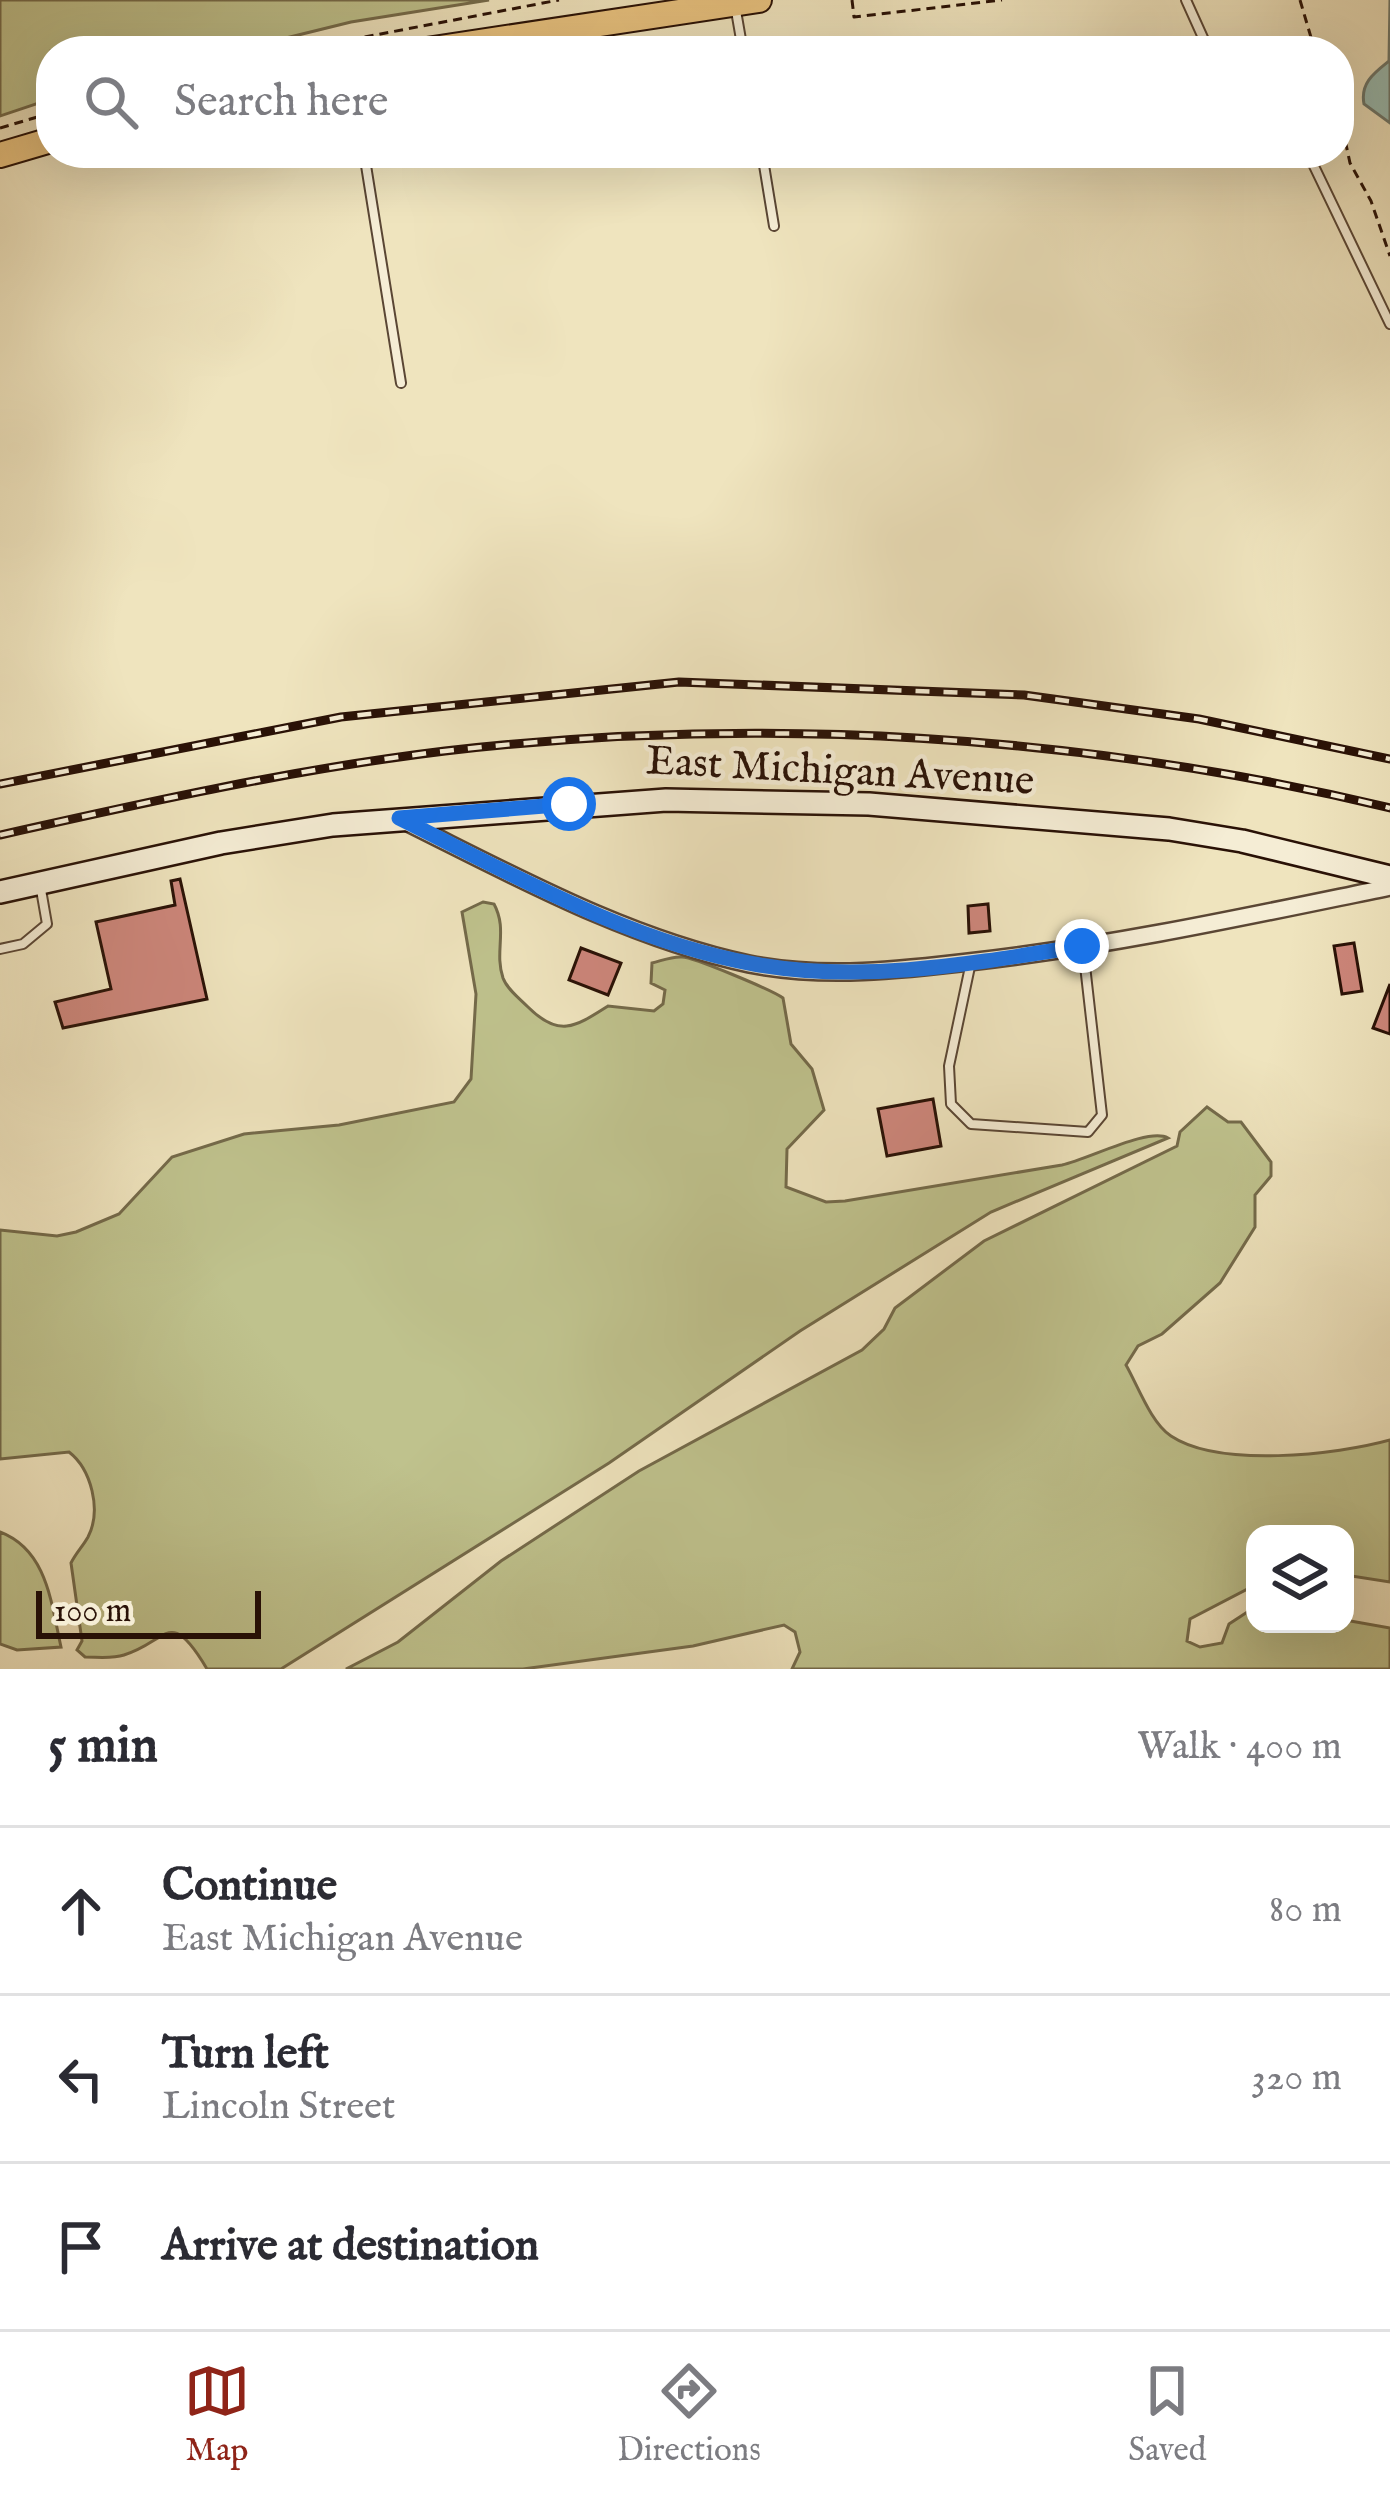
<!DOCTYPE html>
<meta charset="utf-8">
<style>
:root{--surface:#fff;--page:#f7f7f7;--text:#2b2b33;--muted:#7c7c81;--line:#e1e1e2;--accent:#8f2418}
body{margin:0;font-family:"IM FELL English",serif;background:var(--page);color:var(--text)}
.controls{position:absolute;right:36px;bottom:36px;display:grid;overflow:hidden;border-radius:24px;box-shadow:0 12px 48px #0002}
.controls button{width:108px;height:108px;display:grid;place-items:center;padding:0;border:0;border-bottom:3px solid var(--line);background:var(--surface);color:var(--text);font:60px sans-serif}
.scale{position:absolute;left:36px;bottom:30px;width:225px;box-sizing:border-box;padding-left:12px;border:6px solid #291106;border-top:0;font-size:33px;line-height:42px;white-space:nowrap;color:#291106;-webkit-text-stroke:9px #f5edd5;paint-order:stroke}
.stop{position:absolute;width:36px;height:36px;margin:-27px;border:9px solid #1a73e8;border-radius:50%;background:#fff}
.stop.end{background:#1a73e8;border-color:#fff;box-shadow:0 3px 12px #0008}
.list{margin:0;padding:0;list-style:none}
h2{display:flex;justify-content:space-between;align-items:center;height:156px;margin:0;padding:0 48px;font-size:51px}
h2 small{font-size:39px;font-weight:400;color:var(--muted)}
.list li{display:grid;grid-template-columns:78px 1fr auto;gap:36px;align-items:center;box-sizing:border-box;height:168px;padding:0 48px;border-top:3px solid var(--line)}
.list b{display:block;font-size:45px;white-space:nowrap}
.list p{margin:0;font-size:39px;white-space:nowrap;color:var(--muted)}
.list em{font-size:39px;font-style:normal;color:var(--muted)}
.icon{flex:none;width:66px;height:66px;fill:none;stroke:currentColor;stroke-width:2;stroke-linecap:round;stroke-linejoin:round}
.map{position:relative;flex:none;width:1390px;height:1669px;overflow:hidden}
.search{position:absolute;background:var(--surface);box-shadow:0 12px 48px #0002;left:36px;right:36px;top:36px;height:132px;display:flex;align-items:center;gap:30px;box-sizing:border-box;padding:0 42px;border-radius:48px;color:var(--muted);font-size:45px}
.sheet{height:660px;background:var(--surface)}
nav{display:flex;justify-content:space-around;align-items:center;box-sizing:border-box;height:168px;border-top:3px solid var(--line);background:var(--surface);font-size:33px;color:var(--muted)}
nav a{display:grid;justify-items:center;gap:6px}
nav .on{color:var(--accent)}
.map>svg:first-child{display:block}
.green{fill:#bfc28d;stroke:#746a4a;stroke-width:3}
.water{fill:#9abeb4;stroke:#6d796e;stroke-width:3}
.building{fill:#cd867b;stroke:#291106;stroke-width:3}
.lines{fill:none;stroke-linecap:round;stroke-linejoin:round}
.lane-casing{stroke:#5a4634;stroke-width:12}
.street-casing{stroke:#5a4634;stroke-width:20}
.secondary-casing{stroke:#291106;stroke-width:26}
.primary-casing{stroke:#291106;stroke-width:28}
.path{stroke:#291106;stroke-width:3;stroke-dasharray:9 6;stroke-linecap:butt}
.lane{stroke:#f5edd5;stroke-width:8}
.street{stroke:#f5edd5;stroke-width:15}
.secondary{stroke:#f5edd5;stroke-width:21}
.primary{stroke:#e8c27f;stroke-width:24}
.rail-casing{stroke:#291106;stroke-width:9}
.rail{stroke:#f5edd5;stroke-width:4.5;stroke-dasharray:14;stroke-linecap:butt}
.route{stroke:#1a73e8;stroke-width:15}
.labels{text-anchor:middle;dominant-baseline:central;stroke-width:9;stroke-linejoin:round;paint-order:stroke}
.street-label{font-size:42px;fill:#291106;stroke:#f5edd5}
</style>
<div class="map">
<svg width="1390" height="1669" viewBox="0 0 1390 1669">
<rect width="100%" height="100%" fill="#efe4be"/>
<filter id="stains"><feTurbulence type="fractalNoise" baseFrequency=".00167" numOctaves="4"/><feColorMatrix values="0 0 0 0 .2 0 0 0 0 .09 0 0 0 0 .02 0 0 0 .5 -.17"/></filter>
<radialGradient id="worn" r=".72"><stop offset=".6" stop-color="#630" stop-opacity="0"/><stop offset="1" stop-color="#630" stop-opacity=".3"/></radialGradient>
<path class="green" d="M0,0H489L351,22L233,51H51V99L0,116Z
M483,902L494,904C508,930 494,951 503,978C507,989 519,998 528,1007C559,1038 575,1027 608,1006L654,1011L663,1004L665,990L651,983L652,963C661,961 672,956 682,957C693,957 772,990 783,998L791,1044L812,1069L824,1110L787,1149L786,1187L826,1202L845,1201L1062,1165C1089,1159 1149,1127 1168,1138L991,1212L800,1331L609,1463L281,1669H207C169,1605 168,1642 124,1655C112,1659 98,1657 85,1657L77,1650L82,1641L71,1563C76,1553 83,1546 88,1537C102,1510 91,1469 69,1452L0,1459V1230L57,1236L76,1232L119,1214L172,1157L244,1134L339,1125L454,1102L471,1079L476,994L462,912Z
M1207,1107L1228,1122H1241L1271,1162V1176L1255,1195V1227L1220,1283L1162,1334L1138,1346L1126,1365C1138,1386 1151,1423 1171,1436C1219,1468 1336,1455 1390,1440V1582L1345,1575V1534H1255V1585L1190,1619L1187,1641L1200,1647L1222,1643L1229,1624L1255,1607V1624L1345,1620L1390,1628V1669H792L800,1652L795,1632L784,1625L693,1646L523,1669H346L398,1642L501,1561L639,1471L862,1350L884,1329L895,1308L984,1241L1177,1146L1180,1132Z
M0,1532C47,1550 51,1602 61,1647L17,1650L0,1644Z"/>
<path class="water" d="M1390,0V123L1364,104C1360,83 1374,73 1389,61Z"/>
<path class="building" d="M180,879L207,999L63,1028L55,1002L111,989L96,922L175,905L171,881Z
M988,904L990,931L969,933L968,906Z
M1354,943L1362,991L1342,994L1334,946Z
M581,948L621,963L608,995L569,980Z
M1390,984V1034L1373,1028Z
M933,1099L941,1146L887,1156L878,1109Z"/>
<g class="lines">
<defs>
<path id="lane" d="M1186,0L1209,51
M735,5L743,51
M364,153L401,383
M762,153L774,226
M1303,153L1313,164L1390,324
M0,949L23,944L47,924L40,884
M971,962L949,1066L951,1104L971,1124L1088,1132L1102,1115L1083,948"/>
<path id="street" d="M404,821C515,876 627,938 749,964C824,979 902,970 977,961C1116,945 1253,915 1390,887"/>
<path id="secondary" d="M0,892L221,843L333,825L666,800L869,804L1169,829L1242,841L1390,877"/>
<path id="primary" d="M420,51L759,0
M0,155L51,140"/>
</defs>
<use href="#lane" class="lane-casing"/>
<use href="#street" class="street-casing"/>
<use href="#secondary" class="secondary-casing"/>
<use href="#primary" class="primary-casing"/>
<path class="path" d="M852,0L854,17L1002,0
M1300,0L1315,51
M291,51L559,0
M1339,112L1350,163L1371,201L1390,256
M0,128L51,113"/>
<use href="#lane" class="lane"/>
<use href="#street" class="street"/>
<use href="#secondary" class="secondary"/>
<use href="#primary" class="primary"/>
<defs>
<path id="rail" d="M0,784L341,717L679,682L1024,695L1199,719L1390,759
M0,835C147,802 295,769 445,751C759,715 1083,734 1390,808"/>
</defs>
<use href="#rail" class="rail-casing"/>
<use href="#rail" class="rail"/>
</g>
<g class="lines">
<path class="route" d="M569,804L399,818C512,874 629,942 754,964C862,984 976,963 1082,946"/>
</g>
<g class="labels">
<g class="street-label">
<text transform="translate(840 772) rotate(3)">East Michigan Avenue</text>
</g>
</g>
<rect width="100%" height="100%" filter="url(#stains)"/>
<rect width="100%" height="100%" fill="url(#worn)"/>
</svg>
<div class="controls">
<button><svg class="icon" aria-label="layers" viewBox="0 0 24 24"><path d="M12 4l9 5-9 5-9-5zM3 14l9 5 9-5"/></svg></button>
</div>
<div class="scale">100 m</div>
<div class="stop" style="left:569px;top:804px"></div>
<div class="stop end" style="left:1082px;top:946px"></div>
<div class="search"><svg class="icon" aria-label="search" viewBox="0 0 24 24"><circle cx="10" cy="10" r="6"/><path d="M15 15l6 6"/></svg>Search here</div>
</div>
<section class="sheet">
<h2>5 min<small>Walk · 400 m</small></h2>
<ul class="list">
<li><svg class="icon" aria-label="ahead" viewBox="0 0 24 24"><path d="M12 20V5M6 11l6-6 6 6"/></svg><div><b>Continue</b><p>East Michigan Avenue</p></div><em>80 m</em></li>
<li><svg class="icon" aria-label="left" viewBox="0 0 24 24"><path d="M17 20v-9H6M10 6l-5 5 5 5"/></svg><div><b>Turn left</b><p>Lincoln Street</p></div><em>320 m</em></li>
<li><svg class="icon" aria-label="arrive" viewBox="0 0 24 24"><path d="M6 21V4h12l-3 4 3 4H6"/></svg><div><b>Arrive at destination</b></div></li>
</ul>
</section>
<nav>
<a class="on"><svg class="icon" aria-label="map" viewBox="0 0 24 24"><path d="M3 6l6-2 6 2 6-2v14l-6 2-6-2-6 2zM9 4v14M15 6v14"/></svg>Map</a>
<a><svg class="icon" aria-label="directions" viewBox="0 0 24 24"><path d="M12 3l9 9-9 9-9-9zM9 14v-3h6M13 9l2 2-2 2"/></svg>Directions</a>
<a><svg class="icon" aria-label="saved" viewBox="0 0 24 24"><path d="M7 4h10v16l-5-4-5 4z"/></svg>Saved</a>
</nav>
